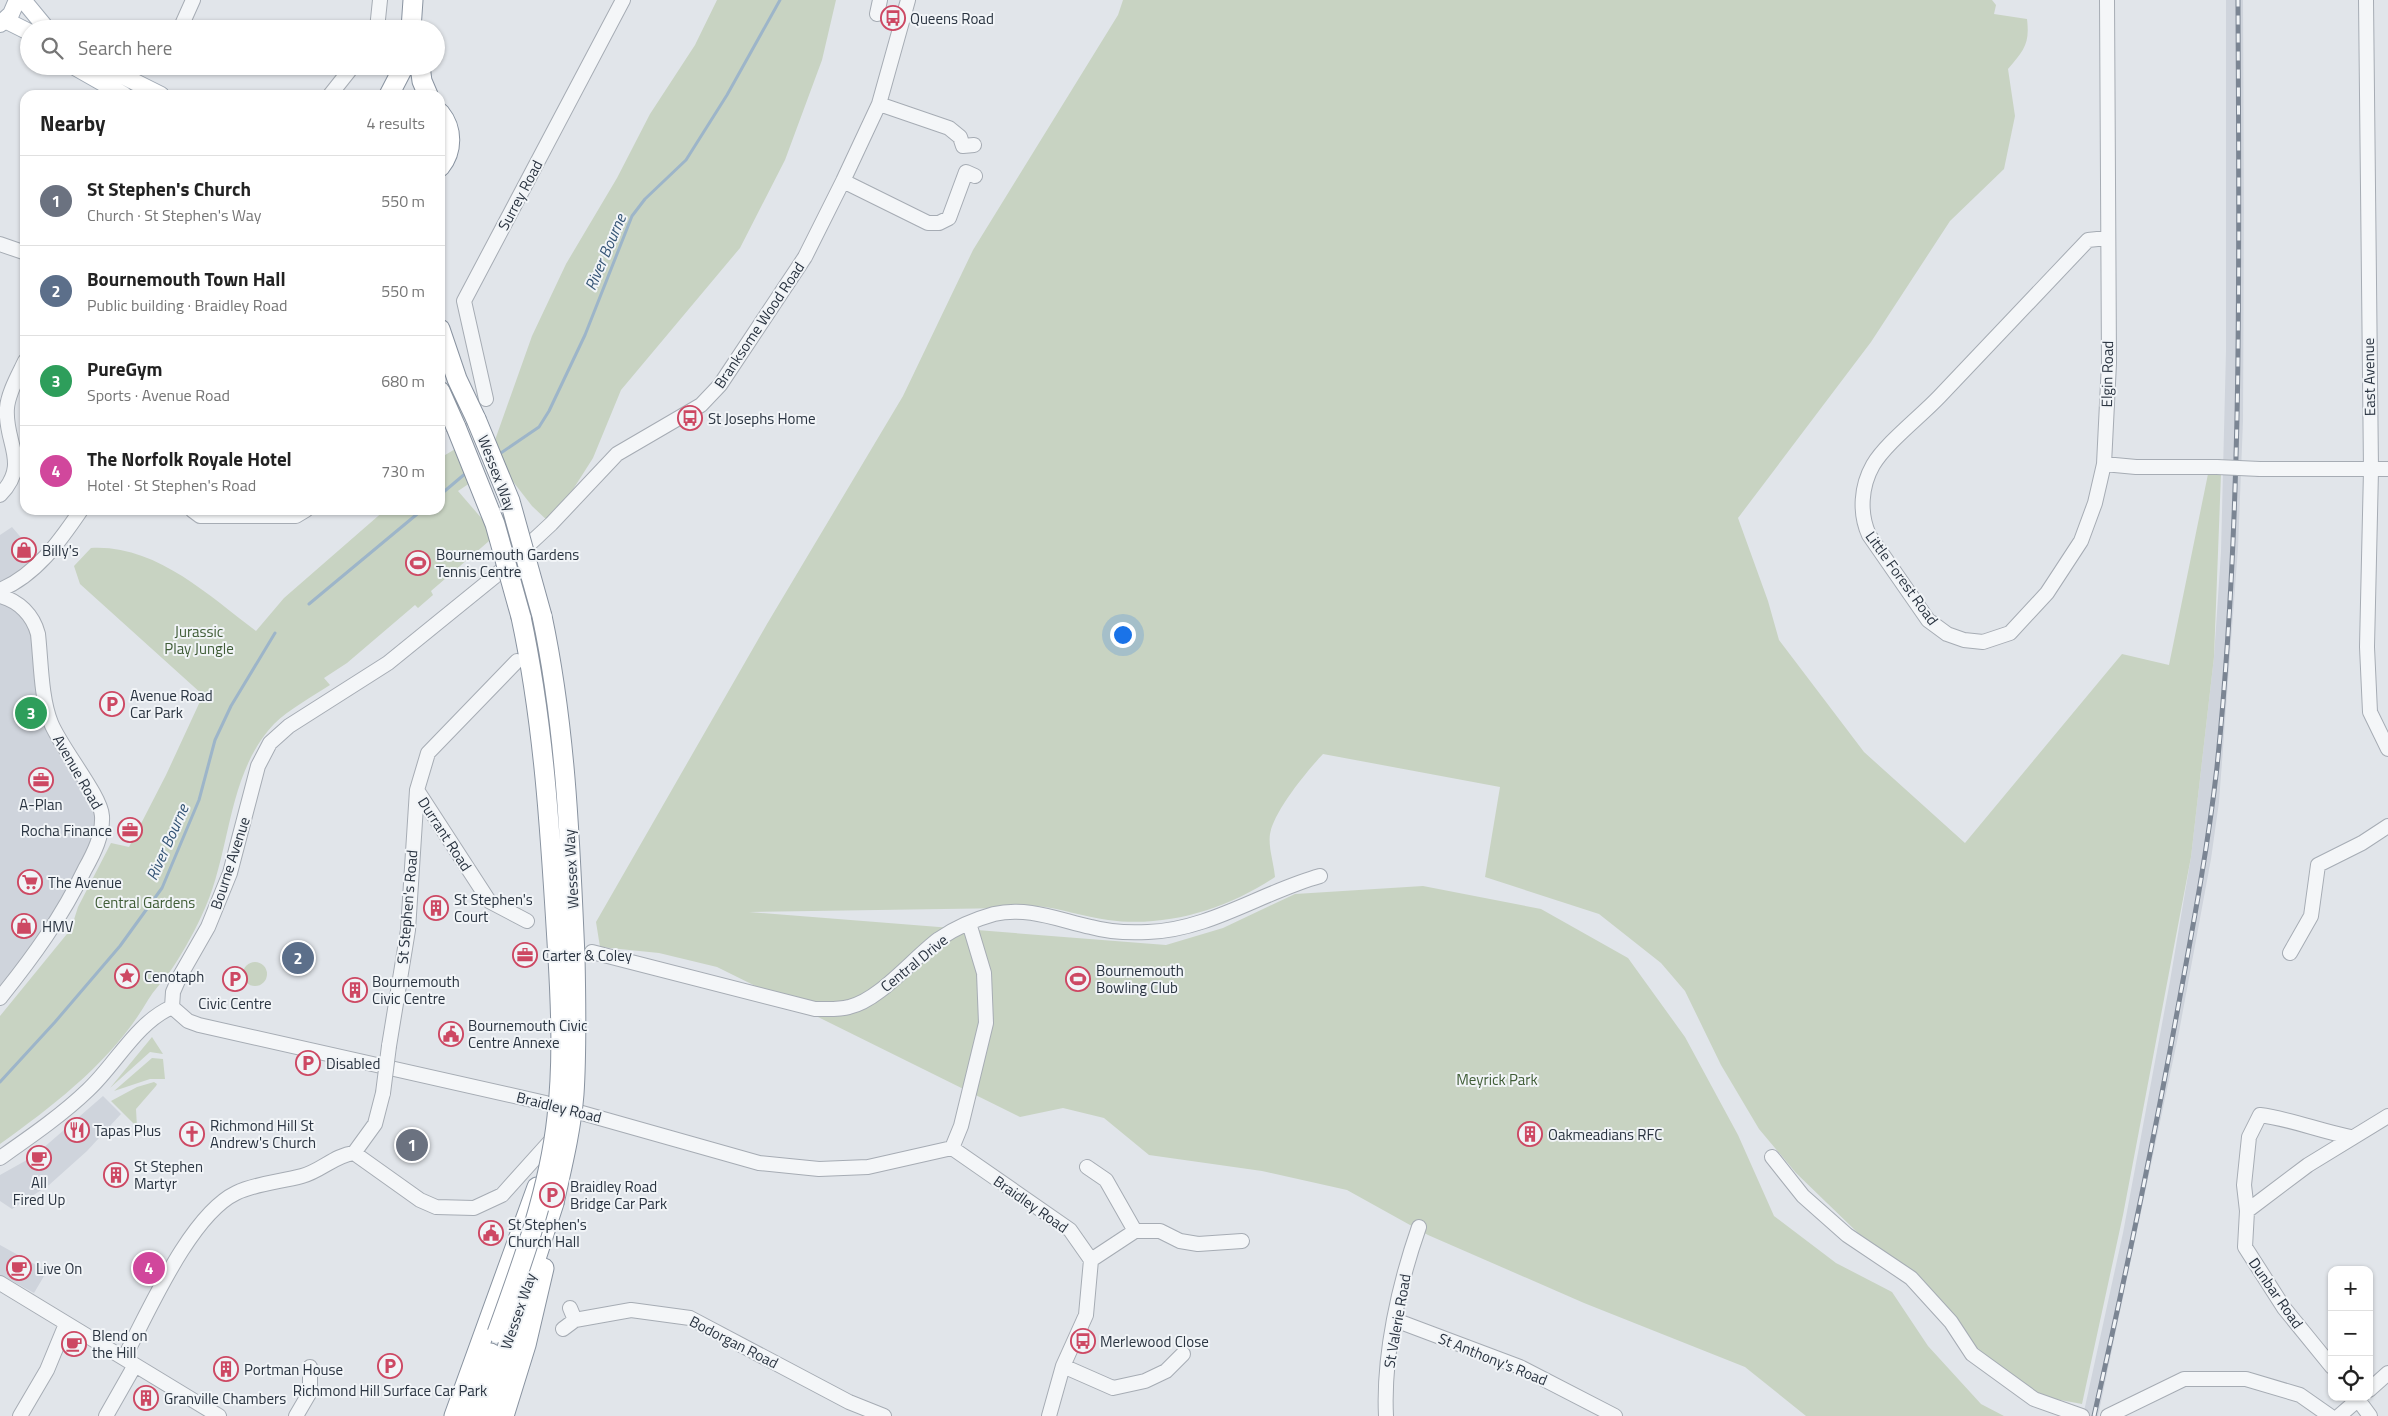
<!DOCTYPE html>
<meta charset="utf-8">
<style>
:root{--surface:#fff;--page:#f2f2f2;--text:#222;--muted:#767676;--line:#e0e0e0;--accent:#cd4863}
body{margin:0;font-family:"Titillium Web",sans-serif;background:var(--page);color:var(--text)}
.controls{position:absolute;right:15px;bottom:15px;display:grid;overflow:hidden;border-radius:10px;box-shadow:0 1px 4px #0004}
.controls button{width:45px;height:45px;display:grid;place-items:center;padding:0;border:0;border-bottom:1px solid var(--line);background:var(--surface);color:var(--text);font:25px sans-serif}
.you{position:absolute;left:1122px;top:634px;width:18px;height:18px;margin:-12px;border:4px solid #fff;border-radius:50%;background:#1a73e8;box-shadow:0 0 0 8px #1a73e833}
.badge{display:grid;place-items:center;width:32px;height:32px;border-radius:50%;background:var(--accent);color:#fff;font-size:16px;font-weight:700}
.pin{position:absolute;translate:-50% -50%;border:2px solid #fff;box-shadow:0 1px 5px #0006}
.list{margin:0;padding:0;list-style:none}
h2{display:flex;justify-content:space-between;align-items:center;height:65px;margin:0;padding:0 20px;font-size:21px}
h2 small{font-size:16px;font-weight:400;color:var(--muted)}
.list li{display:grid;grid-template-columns:32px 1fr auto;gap:15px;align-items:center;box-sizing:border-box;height:90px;padding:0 20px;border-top:1px solid var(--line)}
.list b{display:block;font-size:19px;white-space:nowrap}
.list p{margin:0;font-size:16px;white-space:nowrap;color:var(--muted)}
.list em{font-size:16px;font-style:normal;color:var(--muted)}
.icon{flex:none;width:28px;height:28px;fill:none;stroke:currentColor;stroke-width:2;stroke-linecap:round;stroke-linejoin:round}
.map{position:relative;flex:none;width:2388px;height:1416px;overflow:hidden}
.search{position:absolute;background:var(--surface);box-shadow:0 1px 4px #0004;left:20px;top:20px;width:425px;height:55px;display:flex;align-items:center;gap:12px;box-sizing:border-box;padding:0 18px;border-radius:28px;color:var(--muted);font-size:19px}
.panel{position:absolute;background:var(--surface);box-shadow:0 1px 4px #0004;left:20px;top:90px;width:425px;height:425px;border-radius:15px}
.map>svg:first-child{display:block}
.built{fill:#cfd4dc}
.green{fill:#c8d3c2}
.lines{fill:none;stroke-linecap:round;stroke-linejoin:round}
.stream{stroke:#9db5c9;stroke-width:3}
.minor-casing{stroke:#a6acb4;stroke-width:16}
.major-casing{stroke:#a1aab5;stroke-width:18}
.highway-casing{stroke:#8993a0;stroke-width:21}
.minor{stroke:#f4f6f8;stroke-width:14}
.major{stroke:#fff;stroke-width:16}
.highway{stroke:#fff;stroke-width:19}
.rail-casing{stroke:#7b8593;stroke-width:5}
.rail{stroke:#f1f4f7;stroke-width:3;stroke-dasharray:9;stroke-linecap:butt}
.minor-bridge-casing{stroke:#a6acb4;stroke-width:16;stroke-linecap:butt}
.highway-bridge-casing{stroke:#8993a0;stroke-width:21;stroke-linecap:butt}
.minor-bridge{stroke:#f4f6f8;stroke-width:14}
.highway-bridge{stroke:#fff;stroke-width:19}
.labels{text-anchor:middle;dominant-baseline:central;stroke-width:4;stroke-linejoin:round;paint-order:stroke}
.poi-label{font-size:15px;fill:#2a3441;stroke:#f1f4f7;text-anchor:start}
.street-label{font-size:15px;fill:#2a3441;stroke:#f1f4f7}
.park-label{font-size:15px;fill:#405d37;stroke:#f1f4f7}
.water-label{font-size:16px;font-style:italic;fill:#345475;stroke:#f1f4f7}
</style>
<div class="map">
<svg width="2388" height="1416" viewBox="0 0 2388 1416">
<rect width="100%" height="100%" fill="#e1e5ea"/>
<path class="built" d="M2226,0H2243L2244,212L2243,421L2238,548L2219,802L2211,859L2179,1032L2098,1416H2083L2123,1233L2170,981L2191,857L2214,657L2221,552L2226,351Z
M12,527L36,555L30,566L16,578L0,583V535Z
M0,596L29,614L46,703L95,796L96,848L0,998Z
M103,1096L121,1114L87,1151L49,1185L12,1209L0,1201V1175L34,1156Z
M0,1245L47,1271L34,1293L5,1277L0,1282Z"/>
<path class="green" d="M717,0H836L822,60L785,160L740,248L621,390L593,458L551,524L532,506L511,479L495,440L532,336L566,264L617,178L650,114L695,45Z
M1123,0H1992L1996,5L1994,14L2027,19C2030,44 2024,50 2008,69L2015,116L2004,169L1950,221L1871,342L1738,518L1768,601L1779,640L1864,752L1965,843L2122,654L2169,665L2208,474H2221L2214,657L2191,857L2123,1215L2082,1404L2055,1399L2034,1391L1978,1350L1920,1280L1858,1233L1796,1173L1759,1129L1721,1065L1685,991L1661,963L1599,914L1485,877L1500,787L1323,754C1307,771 1274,811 1270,834C1268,847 1274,864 1275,877C1227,909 1166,928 1108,920C1084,917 1060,908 1036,906C1028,905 1018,907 1010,908L749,912L1166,945L1223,928L1295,894L1423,886L1541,909L1628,958L1685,1037L1738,1135L1774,1216L1836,1263L1892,1292L1928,1346L1981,1404L2004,1416H1806L1745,1367L1584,1303L1428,1235L1347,1190L1262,1171L1149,1155L1104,1118L1063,1108L1020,1117L717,967L659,953L600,947L596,922L767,624L903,396L973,250L1118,15Z
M457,448L470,483L458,491L496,535L431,591L433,595L418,608L415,605L347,663L324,678L330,685C313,696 288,710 274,724C225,776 232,855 201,917C192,936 181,956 169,973C162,982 154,990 148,1000C114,1059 56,1104 0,1144V1016L71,929L78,907L111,843L129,847L166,775L203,695L80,584L74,566L91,548C155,544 208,595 256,631L284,598L385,510H440V458Z
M243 974a12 12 0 1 1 24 0a12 12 0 1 1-24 0Z
M152,1037L163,1054L150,1052L110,1088Z
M152,1058L163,1059L165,1079H150L114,1091Z
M154,1082L157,1084L156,1086L136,1109L137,1127L111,1101L137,1087Z"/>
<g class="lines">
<path class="stream" d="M498,455L539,427L549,411L585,335L632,216L645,199L686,160L727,95L780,0
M440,495L466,473
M309,604L422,510
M0,1082L55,1022L120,946L162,888L199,800L215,740L231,706L275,633"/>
<defs>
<path id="minor" d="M2366,0L2371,470L2367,647L2370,712L2388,749
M877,14L880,0
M180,29L193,0
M377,29L380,0
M330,95L353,66
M879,104L949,128L960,137L963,146L974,145
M843,181L928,223H939L949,218L966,172L975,176
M2107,238L2088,240C2038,292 1989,345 1939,397C1920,417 1886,443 1873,465C1861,486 1859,513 1869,535L1928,620L1947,634L1964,640L1983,642L2010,633L2047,593L2081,541L2095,503L2104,464L2109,363L2107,0
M0,244L23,252
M486,399L464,301L623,0
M2104,464L2136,467H2217
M2260,469H2388
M0,495C31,463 4,443 7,408C8,393 19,374 25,361
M192,510L200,516H296L306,510
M0,590C36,575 60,541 81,510
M0,596C19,601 33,615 38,634C41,661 41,699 51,723C61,748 101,796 102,816C103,835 94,853 85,869C62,917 33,957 0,998
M417,790L489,901L527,921
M592,952L815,1009C826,1009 839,1010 849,1007C880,1000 913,958 939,939C955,928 976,919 994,914C1027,906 1059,920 1091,927C1109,932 1129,933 1148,932C1209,930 1262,892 1320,876
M2290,953L2311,916L2318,865L2362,843L2388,826
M172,1007L173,992L180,976L208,927L230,873L258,766L270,743L289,726L388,663L494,577L551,524L617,454L701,405L720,385L805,257L843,181L879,104L908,0
M172,1007L188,1021L199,1025L550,1104L759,1163L819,1169L868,1167L952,1148L1070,1230L1091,1260L1086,1315L1063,1366L1049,1416
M389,1046L408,930L417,790L428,753L517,661
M952,1148L961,1126L986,1023L984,973L969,923
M354,1153L420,1200L436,1207L474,1208L502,1195L555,1136
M1772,1157L1803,1196L1847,1235L1911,1278L1951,1322L1972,1354L2034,1399L2082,1416
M0,1158C30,1137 62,1115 88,1090C116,1064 136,1023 172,1007
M1087,1167L1106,1180L1135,1231
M2247,1211L2244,1185L2249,1137L2260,1115C2291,1119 2320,1131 2351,1137
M1091,1260L1135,1231H1160L1180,1241L1198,1244L1242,1241
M0,1283L219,1416
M570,1308L575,1320
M1395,1320L1520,1367L1615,1416
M563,1329L575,1320L631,1310L690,1318L849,1402L884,1416
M124,1358C148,1313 190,1215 236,1193C257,1183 280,1182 302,1176C321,1171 335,1155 354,1153L375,1124L383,1093
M1063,1366L1113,1388L1145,1381L1166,1371L1183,1354
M2332,1367L2284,1308L2245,1247L2247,1211L2308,1165L2388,1116
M2369,1390L2388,1373
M2356,1397L2370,1416
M20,1416L47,1370L66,1324
M106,1416L135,1365
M296,1416L310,1392V1367
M1386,1416C1383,1355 1399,1284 1419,1227
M2108,1416L2184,1379H2246L2300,1395L2330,1416
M2339,1416L2361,1397"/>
<path id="major" d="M23,0L47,29
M5,20L29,32
M0,24L11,14L17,0
M73,66L124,95
M103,66L161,95"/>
<path id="highway" d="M411,29L413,0
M420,66L422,81L428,95
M389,95L404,66
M440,113C453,129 453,151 440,167
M440,329L457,379L476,419
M440,391L456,427
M542,616C566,729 570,842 575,957
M521,617C545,729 551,844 558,958
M454,1416L537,1187
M472,1416L491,1353
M485,1416L554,1203
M504,1416L526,1345L544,1268"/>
</defs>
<use href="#minor" class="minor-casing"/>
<use href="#major" class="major-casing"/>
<use href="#highway" class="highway-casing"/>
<use href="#minor" class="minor"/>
<use href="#major" class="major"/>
<use href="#highway" class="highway"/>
<defs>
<path id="rail" d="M2094,1416C2123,1287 2150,1159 2174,1029C2190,942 2207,855 2217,767C2243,513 2239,256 2238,0"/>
</defs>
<use href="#rail" class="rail-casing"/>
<use href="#rail" class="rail"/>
<defs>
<path id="minor-bridge" d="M2217,467L2260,469
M383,1093L389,1046"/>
<path id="highway-bridge" d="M476,419L510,501L542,616
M456,427L495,524L521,617
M554,1203C562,1167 571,1131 574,1094C577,1048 576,1003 575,957
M497,1333C522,1264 549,1191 557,1117C563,1064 561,1011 558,958"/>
</defs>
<use href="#minor-bridge" class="minor-bridge-casing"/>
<use href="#highway-bridge" class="highway-bridge-casing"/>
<use href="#minor-bridge" class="minor-bridge"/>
<use href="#highway-bridge" class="highway-bridge"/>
</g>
<defs>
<symbol id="bus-ring" viewBox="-11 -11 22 22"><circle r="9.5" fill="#f1f4f7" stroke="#cd4863" stroke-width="1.5"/><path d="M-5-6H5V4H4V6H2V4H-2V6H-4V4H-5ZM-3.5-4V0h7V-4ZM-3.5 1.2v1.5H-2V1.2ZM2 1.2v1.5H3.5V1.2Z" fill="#cd4863"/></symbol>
<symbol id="shop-ring" viewBox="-11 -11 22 22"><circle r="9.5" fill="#f1f4f7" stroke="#cd4863" stroke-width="1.5"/><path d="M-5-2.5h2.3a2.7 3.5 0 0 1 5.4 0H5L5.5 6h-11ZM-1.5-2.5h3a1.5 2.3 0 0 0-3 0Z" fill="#cd4863"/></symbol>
<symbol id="stadium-ring" viewBox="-11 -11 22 22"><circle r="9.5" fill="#f1f4f7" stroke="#cd4863" stroke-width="1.5"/><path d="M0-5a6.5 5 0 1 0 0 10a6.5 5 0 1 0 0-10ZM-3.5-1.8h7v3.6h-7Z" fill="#cd4863"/></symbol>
<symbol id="parking-ring" viewBox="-11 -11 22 22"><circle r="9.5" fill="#f1f4f7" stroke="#cd4863" stroke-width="1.5"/><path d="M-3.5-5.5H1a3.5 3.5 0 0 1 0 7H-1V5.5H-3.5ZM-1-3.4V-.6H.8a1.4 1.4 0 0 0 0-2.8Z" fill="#cd4863"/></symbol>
<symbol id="office-ring" viewBox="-11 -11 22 22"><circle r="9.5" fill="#f1f4f7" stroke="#cd4863" stroke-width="1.5"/><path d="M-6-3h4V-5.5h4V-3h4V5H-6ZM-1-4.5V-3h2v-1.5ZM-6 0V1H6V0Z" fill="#cd4863"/></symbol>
<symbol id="supermarket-ring" viewBox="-11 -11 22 22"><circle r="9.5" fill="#f1f4f7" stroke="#cd4863" stroke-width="1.5"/><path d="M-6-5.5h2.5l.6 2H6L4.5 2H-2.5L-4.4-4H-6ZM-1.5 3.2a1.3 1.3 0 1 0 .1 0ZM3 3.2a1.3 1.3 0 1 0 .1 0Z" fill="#cd4863"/></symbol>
<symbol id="building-ring" viewBox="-11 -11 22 22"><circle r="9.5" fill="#f1f4f7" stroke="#cd4863" stroke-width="1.5"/><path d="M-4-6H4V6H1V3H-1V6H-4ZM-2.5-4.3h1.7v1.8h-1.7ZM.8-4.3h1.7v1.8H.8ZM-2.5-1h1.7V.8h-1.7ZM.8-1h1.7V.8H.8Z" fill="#cd4863"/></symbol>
<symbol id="sight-ring" viewBox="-11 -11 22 22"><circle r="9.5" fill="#f1f4f7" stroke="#cd4863" stroke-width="1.5"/><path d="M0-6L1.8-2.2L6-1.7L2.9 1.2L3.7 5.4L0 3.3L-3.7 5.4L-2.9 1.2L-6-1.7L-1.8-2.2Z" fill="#cd4863"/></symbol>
<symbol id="civic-ring" viewBox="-11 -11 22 22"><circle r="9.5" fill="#f1f4f7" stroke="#cd4863" stroke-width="1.5"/><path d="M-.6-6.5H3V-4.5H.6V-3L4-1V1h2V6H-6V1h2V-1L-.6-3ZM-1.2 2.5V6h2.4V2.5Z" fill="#cd4863"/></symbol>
<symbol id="restaurant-ring" viewBox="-11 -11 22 22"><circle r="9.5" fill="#f1f4f7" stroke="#cd4863" stroke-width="1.5"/><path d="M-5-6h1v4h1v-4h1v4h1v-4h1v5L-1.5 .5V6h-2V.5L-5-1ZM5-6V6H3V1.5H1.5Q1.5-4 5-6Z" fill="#cd4863"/></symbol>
<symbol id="church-ring" viewBox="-11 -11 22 22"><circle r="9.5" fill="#f1f4f7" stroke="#cd4863" stroke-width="1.5"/><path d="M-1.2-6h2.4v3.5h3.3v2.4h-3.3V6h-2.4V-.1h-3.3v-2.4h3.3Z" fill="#cd4863"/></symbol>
<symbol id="cafe-ring" viewBox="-11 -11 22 22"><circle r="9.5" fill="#f1f4f7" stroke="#cd4863" stroke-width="1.5"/><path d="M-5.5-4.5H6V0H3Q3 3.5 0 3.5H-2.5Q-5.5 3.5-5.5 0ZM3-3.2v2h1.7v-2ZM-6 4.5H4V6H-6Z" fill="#cd4863"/></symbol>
</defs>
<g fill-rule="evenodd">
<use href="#bus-ring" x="879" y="4" width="28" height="28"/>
<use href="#bus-ring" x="676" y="404" width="28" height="28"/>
<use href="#shop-ring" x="10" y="536" width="28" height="28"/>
<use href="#stadium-ring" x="404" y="549" width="28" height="28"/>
<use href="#parking-ring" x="98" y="690" width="28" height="28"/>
<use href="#office-ring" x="27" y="766" width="28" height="28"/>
<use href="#office-ring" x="116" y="816" width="28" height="28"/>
<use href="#supermarket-ring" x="16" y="868" width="28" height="28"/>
<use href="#building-ring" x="422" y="894" width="28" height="28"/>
<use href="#shop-ring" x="10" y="912" width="28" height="28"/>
<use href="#office-ring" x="511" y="941" width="28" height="28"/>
<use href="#sight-ring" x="113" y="962" width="28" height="28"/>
<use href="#parking-ring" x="221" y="965" width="28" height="28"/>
<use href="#stadium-ring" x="1064" y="965" width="28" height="28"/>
<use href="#building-ring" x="341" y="976" width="28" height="28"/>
<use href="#civic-ring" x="437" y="1020" width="28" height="28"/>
<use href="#parking-ring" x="294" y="1049" width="28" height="28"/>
<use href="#restaurant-ring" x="63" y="1116" width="28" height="28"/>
<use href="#church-ring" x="178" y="1120" width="28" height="28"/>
<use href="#building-ring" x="1516" y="1120" width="28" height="28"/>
<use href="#cafe-ring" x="25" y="1144" width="28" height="28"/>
<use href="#building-ring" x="102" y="1161" width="28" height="28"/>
<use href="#parking-ring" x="538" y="1181" width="28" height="28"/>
<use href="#civic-ring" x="477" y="1219" width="28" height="28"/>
<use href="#cafe-ring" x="5" y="1254" width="28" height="28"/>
<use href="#bus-ring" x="1069" y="1327" width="28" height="28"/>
<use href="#cafe-ring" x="60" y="1330" width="28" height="28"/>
<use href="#parking-ring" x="376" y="1352" width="28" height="28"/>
<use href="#building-ring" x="212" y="1355" width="28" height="28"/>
<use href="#building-ring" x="132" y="1384" width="28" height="28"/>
</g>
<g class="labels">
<g class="poi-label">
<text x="910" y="18">Queens Road</text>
<text x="708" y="418">St Josephs Home</text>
<text x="42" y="550">Billy's</text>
<text x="436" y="554">Bournemouth Gardens<tspan x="436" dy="17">Tennis Centre</tspan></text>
<text x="130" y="695">Avenue Road<tspan x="130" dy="17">Car Park</tspan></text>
<text x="41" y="804" text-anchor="middle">A-Plan</text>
<text x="112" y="830" text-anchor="end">Rocha Finance</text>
<text x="48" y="882">The Avenue</text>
<text x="454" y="899">St Stephen's<tspan x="454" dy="17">Court</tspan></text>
<text x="42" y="926">HMV</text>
<text x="542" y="955">Carter &amp; Coley</text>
<text x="1096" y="970">Bournemouth<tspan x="1096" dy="17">Bowling Club</tspan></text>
<text x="144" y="976">Cenotaph</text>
<text x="372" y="981">Bournemouth<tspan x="372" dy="17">Civic Centre</tspan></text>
<text x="235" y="1003" text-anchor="middle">Civic Centre</text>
<text x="468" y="1025">Bournemouth Civic<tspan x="468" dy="17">Centre Annexe</tspan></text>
<text x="326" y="1063">Disabled</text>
<text x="210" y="1125">Richmond Hill St<tspan x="210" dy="17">Andrew's Church</tspan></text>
<text x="94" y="1130">Tapas Plus</text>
<text x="1548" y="1134">Oakmeadians RFC</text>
<text x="134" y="1166">St Stephen<tspan x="134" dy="17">Martyr</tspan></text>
<text x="39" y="1182" text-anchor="middle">All<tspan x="39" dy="17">Fired Up</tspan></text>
<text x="570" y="1186">Braidley Road<tspan x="570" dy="17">Bridge Car Park</tspan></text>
<text x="508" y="1224">St Stephen's<tspan x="508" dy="17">Church Hall</tspan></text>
<text x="36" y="1268">Live On</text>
<text x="92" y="1335">Blend on<tspan x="92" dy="17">the Hill</tspan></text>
<text x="1100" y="1341">Merlewood Close</text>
<text x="244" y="1369">Portman House</text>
<text x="390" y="1390" text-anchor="middle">Richmond Hill Surface Car Park</text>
<text x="164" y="1398">Granville Chambers</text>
</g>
<g class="street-label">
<text transform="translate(520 195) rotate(-62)">Surrey Road</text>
<text transform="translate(759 325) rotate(-56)">Branksome Wood Road</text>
<text transform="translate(2107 374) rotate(-89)">Elgin Road</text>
<text transform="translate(2369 377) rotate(-91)">East Avenue</text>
<text transform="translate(497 473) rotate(69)">Wessex Way</text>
<text transform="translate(1902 578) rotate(54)">Little Forest Road</text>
<text transform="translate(78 772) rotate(60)">Avenue Road</text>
<text transform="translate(445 834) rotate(57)">Durrant Road</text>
<text transform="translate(230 863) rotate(-72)">Bourne Avenue</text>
<text transform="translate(571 869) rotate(-93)">Wessex Way</text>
<text transform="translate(407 907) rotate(-85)">St Stephen's Road</text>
<text transform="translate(914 963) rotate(-39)">Central Drive</text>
<text transform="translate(559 1107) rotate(14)">Braidley Road</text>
<text transform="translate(1031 1204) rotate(35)">Braidley Road</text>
<text transform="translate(2276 1293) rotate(55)">Dunbar Road</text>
<text transform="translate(518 1311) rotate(-71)">Wessex Way</text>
<text transform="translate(1397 1321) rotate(-80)">St Valerie Road</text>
<text transform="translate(734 1342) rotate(27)">Bodorgan Road</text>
<text transform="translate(1493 1359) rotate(22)">St Anthony's Road</text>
</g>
<g class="park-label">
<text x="199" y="631">Jurassic<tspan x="199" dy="17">Play Jungle</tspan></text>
<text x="145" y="902">Central Gardens</text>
<text x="1497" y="1079">Meyrick Park</text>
</g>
<g class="water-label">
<text transform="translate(605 252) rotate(-67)">River Bourne</text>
<text transform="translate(167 842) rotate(-66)">River Bourne</text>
</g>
</g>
</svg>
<div class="controls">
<button>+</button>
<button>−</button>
<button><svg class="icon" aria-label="locate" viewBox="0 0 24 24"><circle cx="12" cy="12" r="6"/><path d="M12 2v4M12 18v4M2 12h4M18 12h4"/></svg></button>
</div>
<div class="you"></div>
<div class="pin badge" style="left:412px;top:1145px;background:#6b7280">1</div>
<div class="pin badge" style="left:298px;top:958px;background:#5c6f8a">2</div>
<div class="pin badge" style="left:31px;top:713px;background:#2e9e5b">3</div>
<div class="pin badge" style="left:149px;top:1268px;background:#d1479c">4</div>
<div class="search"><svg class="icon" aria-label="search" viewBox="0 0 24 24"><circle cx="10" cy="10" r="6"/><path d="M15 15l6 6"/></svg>Search here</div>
<section class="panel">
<h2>Nearby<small>4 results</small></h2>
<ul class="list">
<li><span class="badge" style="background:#6b7280">1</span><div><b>St Stephen's Church</b><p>Church · St Stephen's Way</p></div><em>550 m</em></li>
<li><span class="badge" style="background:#5c6f8a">2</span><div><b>Bournemouth Town Hall</b><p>Public building · Braidley Road</p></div><em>550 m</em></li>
<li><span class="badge" style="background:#2e9e5b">3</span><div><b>PureGym</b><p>Sports · Avenue Road</p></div><em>680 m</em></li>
<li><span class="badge" style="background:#d1479c">4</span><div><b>The Norfolk Royale Hotel</b><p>Hotel · St Stephen's Road</p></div><em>730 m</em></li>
</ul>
</section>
</div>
